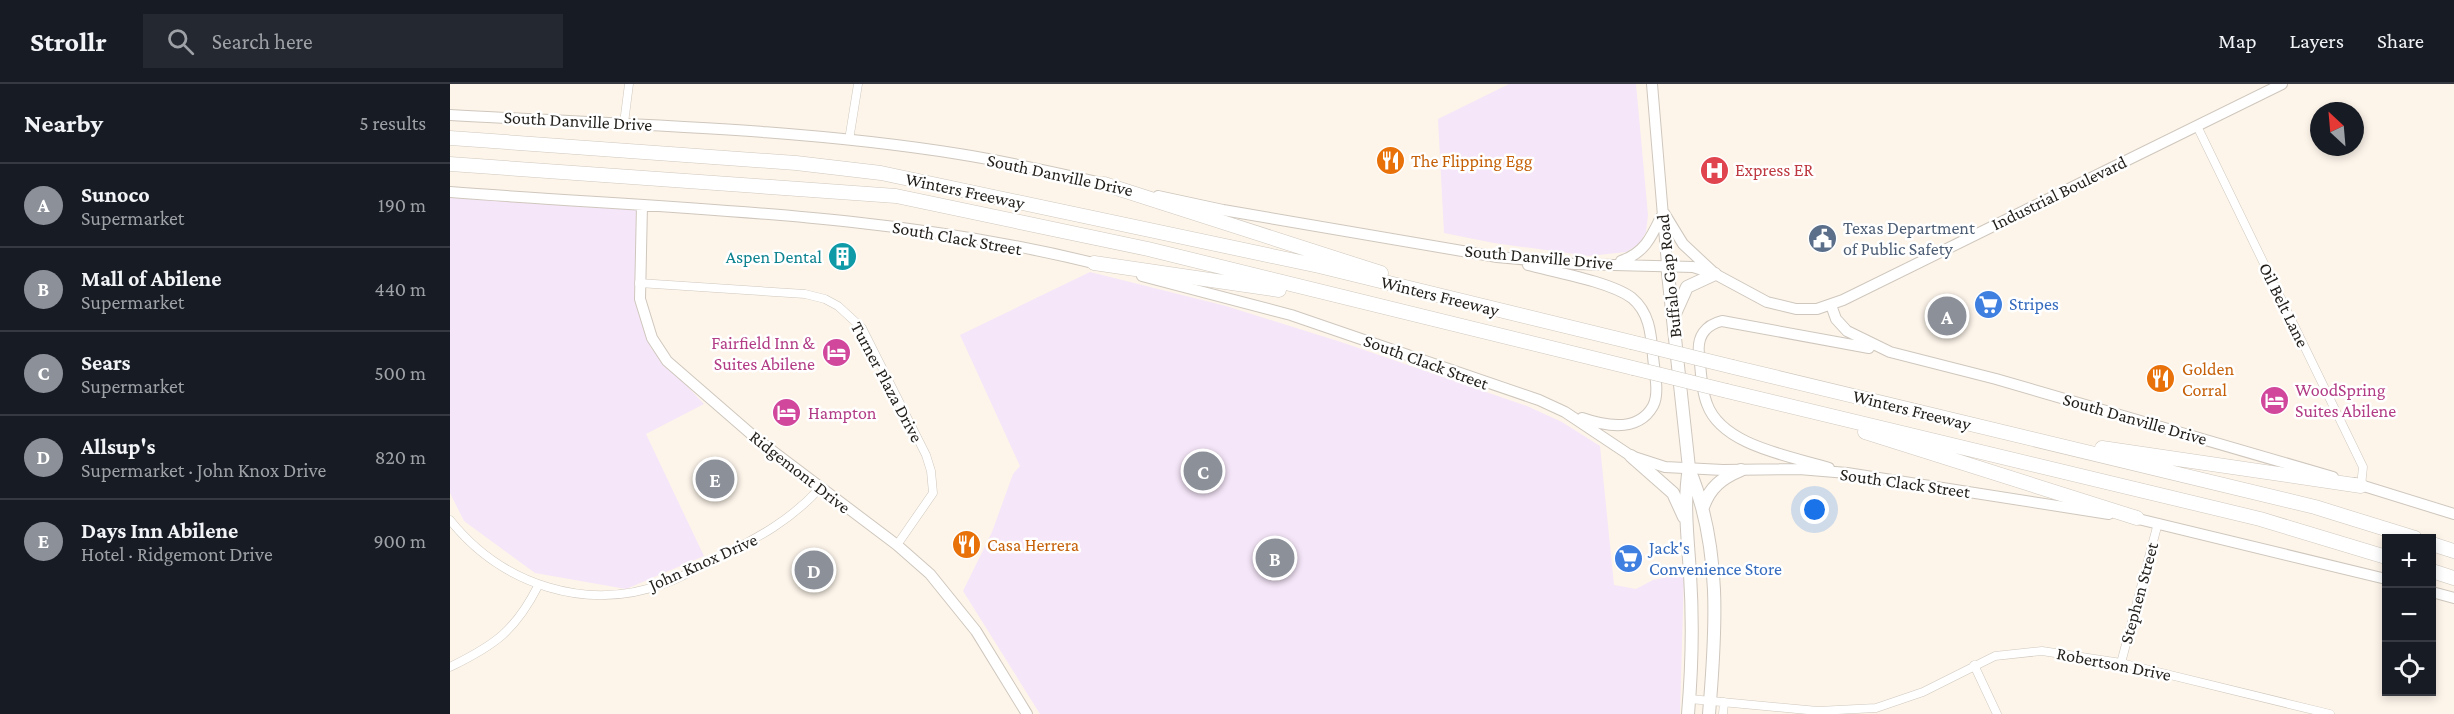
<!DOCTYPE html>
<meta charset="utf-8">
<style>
:root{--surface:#171b24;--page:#242831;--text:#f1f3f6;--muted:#9ea1a6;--line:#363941;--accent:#8c9099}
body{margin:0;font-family:"Crimson Pro",serif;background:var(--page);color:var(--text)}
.controls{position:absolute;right:18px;bottom:18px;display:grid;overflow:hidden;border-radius:0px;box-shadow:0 3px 9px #0003}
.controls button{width:54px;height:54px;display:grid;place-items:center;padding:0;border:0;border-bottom:2px solid var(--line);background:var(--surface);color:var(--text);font:30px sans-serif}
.compass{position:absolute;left:1860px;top:18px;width:54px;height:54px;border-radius:50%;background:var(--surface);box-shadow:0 3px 9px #0003;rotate:334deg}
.you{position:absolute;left:1365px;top:426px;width:21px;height:21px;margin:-15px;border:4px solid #fff;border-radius:50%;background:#1a73e8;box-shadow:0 0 0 9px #1a73e833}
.badge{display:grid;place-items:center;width:39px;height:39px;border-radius:50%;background:var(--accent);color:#fff;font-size:20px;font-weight:700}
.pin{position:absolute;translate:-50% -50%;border:3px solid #fff;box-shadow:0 2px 6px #0006}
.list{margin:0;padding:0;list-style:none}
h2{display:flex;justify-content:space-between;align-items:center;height:78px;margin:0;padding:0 24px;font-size:26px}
h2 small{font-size:20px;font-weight:400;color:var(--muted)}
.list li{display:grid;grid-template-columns:39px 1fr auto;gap:18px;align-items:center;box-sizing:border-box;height:84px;padding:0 24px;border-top:2px solid var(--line)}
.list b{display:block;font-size:22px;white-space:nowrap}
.list p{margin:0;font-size:20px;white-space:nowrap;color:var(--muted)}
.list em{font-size:20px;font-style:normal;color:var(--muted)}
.icon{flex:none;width:33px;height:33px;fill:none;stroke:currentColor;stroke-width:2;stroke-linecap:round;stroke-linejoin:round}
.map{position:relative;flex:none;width:2004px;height:630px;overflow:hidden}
header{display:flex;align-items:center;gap:36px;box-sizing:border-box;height:84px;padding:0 30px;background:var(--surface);border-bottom:2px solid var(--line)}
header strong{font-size:28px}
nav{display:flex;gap:33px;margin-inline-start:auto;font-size:21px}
.search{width:420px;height:54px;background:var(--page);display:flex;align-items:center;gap:15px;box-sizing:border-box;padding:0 21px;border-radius:0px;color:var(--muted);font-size:22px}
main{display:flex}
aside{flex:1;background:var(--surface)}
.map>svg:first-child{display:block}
.commercial{fill:#f6e6f9}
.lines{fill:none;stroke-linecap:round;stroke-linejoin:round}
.street-casing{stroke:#cfc7bd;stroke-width:9}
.secondary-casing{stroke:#cfc7bd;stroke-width:12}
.primary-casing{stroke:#cfc7bd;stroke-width:14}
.highway-casing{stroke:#cfc7bd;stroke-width:15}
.street{stroke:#fff;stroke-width:8}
.secondary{stroke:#fff;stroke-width:10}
.primary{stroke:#fff;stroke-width:12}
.highway{stroke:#fff;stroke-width:14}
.highway-bridge-casing{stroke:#cfc7bd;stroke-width:15;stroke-linecap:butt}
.highway-bridge{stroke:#fff;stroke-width:14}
.labels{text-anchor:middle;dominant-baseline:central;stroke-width:5;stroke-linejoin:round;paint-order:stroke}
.street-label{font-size:18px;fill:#221f1b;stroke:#fff}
.food-label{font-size:18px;fill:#c56008;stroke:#fff;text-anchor:start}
.health-label{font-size:18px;fill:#be3a42;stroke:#fff;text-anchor:start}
.service-label{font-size:18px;fill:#4e5e75;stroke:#fff;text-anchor:start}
.culture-label{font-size:18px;fill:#0d838f;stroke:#fff;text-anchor:end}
.shop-label{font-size:18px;fill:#366cbe;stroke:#fff;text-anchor:start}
.hotel-label{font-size:18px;fill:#b23c85;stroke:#fff;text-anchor:start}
</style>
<header>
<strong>Strollr</strong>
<div class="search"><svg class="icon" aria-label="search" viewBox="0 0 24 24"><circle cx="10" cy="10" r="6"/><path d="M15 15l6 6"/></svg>Search here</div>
<nav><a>Map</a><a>Layers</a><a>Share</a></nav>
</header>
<main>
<aside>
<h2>Nearby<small>5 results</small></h2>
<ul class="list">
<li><span class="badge">A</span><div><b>Sunoco</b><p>Supermarket</p></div><em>190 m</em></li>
<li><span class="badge">B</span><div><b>Mall of Abilene</b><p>Supermarket</p></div><em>440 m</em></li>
<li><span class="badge">C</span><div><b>Sears</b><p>Supermarket</p></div><em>500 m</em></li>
<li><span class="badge">D</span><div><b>Allsup's</b><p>Supermarket · John Knox Drive</p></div><em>820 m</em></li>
<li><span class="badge">E</span><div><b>Days Inn Abilene</b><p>Hotel · Ridgemont Drive</p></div><em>900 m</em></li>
</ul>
</aside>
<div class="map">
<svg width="2004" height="630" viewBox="0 0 2004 630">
<rect width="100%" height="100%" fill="#fdf5ea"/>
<path class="commercial" d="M1059,0H1186L1198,131L1196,148L1189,160L1176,168L1139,172L1044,159L994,149L988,35Z
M0,111L188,124L185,212L201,264L254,320L196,350L254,472L176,505L85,489L14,437L0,409Z
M640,188L776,222L894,259L1077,322L1112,338L1150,362L1164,501L1186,505L1203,496L1234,490L1230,630H590L513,507L542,448L563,390L570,382L510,251Z"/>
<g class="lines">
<defs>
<path id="street" d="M174,39L179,0
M1747,42L1913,383L1911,402
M399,56L408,0
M189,199L355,210L375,215L388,222L412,244L476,371L481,387L483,409L447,461
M0,436C52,501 137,529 216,499C234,492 252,482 269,473C308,454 341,436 370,404
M1671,579L1708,439
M1524,581L1547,630
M0,583C45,561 65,547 88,502
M1240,615L1368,627L1426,624L1473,608L1545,572L1592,567L1671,579L1880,630
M1273,630L1274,618"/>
<path id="secondary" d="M1202,0L1217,180
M0,31C170,41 340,43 509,70C560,78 611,90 661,101
M0,108C218,125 438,127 651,181
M708,112L773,126L1047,173L1125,180L1243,183L1265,190L1317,218L1346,225H1367L1393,216L1832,0
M192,121L190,215L202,254L217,277L308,356L447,461L480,490L526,547L577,630
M1214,129L1233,160L1263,188
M1171,177C1194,169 1201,154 1211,133
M1078,181C1105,188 1161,198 1182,214C1200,229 1201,251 1203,272C1204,287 1210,309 1203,322C1188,349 1155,342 1132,334
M692,192L841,231L1089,316L1115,328L1181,372L1215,383L1273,386L1349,385L1397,389L1659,430
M1381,221L1386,235L1397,247L1440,268L1546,295L1883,393
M1379,384C1341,372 1272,362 1257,320C1251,305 1251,286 1249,270C1247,253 1255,241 1272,237L1419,264
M1904,399L2004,430
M1680,433L1936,495
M1982,508L2004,514"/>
<path id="primary" d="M1217,180L1239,384C1233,419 1238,455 1240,490C1243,537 1242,584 1238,630
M1224,232L1237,203L1265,190
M1181,372L1223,409L1234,433
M1239,385C1272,463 1266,548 1259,630
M1253,423C1260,403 1272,394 1291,386"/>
<path id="highway" d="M0,54L346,79L431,89L869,182L1181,258
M0,80L446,112L698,165L1183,284
M654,100L931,189
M644,179L829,206
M1283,283L1865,423L1965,454
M1277,307L1810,435L1936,473
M1415,348L1687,434
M1652,364L1911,402
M1982,460L2004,467
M1982,487L2004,494"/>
</defs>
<use href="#street" class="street-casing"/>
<use href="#secondary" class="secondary-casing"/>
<use href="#primary" class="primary-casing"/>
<use href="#highway" class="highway-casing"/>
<use href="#street" class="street"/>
<use href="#secondary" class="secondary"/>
<use href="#primary" class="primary"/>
<use href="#highway" class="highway"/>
<defs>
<path id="highway-bridge" d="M1181,258L1283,283
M1183,284L1277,307"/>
</defs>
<use href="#highway-bridge" class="highway-bridge-casing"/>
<use href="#highway-bridge" class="highway-bridge"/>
</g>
<defs>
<symbol id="restaurant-disc" viewBox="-11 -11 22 22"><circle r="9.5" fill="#e8710a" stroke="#fff"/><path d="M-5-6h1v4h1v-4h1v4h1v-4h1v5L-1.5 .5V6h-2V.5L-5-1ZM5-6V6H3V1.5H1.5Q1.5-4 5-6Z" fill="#fff"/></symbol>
<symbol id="hospital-disc" viewBox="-11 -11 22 22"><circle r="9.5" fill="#e0444e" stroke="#fff"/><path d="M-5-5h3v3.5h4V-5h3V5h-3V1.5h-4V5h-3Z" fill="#fff"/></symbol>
<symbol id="civic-disc" viewBox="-11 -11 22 22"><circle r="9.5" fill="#5c6f8a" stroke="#fff"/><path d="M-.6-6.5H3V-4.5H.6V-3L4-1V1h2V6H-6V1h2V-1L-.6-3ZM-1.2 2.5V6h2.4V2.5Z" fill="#fff"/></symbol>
<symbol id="building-disc" viewBox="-11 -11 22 22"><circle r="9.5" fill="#0f9aa8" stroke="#fff"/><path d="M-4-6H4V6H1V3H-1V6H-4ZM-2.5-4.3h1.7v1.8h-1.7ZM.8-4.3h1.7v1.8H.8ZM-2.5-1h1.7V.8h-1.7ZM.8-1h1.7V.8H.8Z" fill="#fff"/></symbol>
<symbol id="supermarket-disc" viewBox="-11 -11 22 22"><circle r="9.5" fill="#3f7fe0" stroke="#fff"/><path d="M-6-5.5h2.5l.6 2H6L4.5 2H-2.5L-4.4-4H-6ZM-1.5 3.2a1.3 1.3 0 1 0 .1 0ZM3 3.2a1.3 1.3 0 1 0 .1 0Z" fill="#fff"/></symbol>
<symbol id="hotel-disc" viewBox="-11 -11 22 22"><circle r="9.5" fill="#d1479c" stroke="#fff"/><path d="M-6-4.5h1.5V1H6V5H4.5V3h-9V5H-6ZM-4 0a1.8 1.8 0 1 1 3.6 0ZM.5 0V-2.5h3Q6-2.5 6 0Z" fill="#fff"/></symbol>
</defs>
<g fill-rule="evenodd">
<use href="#restaurant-disc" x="924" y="60" width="33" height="33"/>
<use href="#hospital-disc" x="1248" y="70" width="33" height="33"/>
<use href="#civic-disc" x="1356" y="138" width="33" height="33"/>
<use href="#building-disc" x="376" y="156" width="33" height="33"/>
<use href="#supermarket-disc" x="1522" y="204" width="33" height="33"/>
<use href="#hotel-disc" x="370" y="252" width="33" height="33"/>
<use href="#restaurant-disc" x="1694" y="278" width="33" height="33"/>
<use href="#hotel-disc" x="1808" y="300" width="33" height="33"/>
<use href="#hotel-disc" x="320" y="312" width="33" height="33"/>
<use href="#restaurant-disc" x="500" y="444" width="33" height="33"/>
<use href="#supermarket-disc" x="1162" y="458" width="33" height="33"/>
</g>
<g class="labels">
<g class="street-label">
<text transform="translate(128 37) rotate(3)">South Danville Drive</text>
<text transform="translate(610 91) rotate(12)">South Danville Drive</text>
<text transform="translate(515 107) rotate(12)">Winters Freeway</text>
<text transform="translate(1609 109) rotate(-26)">Industrial Boulevard</text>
<text transform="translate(507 154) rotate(10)">South Clack Street</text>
<text transform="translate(1089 173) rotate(5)">South Danville Drive</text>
<text transform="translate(1219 192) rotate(-96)">Buffalo Gap Road</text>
<text transform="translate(990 212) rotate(14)">Winters Freeway</text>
<text transform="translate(1834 221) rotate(64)">Oil Belt Lane</text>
<text transform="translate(976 278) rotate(20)">South Clack Street</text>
<text transform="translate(437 298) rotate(62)">Turner Plaza Drive</text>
<text transform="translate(1462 326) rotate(14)">Winters Freeway</text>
<text transform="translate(1685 335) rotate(16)">South Danville Drive</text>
<text transform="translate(350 388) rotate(38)">Ridgemont Drive</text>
<text transform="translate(1455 399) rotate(8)">South Clack Street</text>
<text transform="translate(253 478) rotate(-24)">John Knox Drive</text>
<text transform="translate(1689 509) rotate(-75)">Stephen Street</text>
<text transform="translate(1664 580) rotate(11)">Robertson Drive</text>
</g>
<g class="food-label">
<text x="961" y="77">The Flipping Egg</text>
<text x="1732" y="285">Golden<tspan x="1732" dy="21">Corral</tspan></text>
<text x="537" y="461">Casa Herrera</text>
</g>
<g class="health-label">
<text x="1285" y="86">Express ER</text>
</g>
<g class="service-label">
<text x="1393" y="144">Texas Department<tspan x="1393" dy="21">of Public Safety</tspan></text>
</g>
<g class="culture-label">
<text x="372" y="173">Aspen Dental</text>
</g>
<g class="shop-label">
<text x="1559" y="220">Stripes</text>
<text x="1199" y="464">Jack's<tspan x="1199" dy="21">Convenience Store</tspan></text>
</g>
<g class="hotel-label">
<text x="365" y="259" text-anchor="end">Fairfield Inn &amp;<tspan x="365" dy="21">Suites Abilene</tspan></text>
<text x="1845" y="306">WoodSpring<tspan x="1845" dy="21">Suites Abilene</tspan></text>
<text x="358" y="329">Hampton</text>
</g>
</g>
</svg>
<div class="controls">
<button>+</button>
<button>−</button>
<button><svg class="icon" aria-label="locate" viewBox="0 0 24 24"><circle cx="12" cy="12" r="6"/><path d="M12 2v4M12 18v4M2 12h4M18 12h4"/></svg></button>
</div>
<svg class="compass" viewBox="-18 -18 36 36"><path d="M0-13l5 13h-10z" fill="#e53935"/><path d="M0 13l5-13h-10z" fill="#9ea1a6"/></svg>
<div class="you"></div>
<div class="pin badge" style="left:1497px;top:232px">A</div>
<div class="pin badge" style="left:825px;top:474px">B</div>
<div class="pin badge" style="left:753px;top:387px">C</div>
<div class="pin badge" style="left:364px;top:486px">D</div>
<div class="pin badge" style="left:265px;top:395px">E</div>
</div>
</main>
